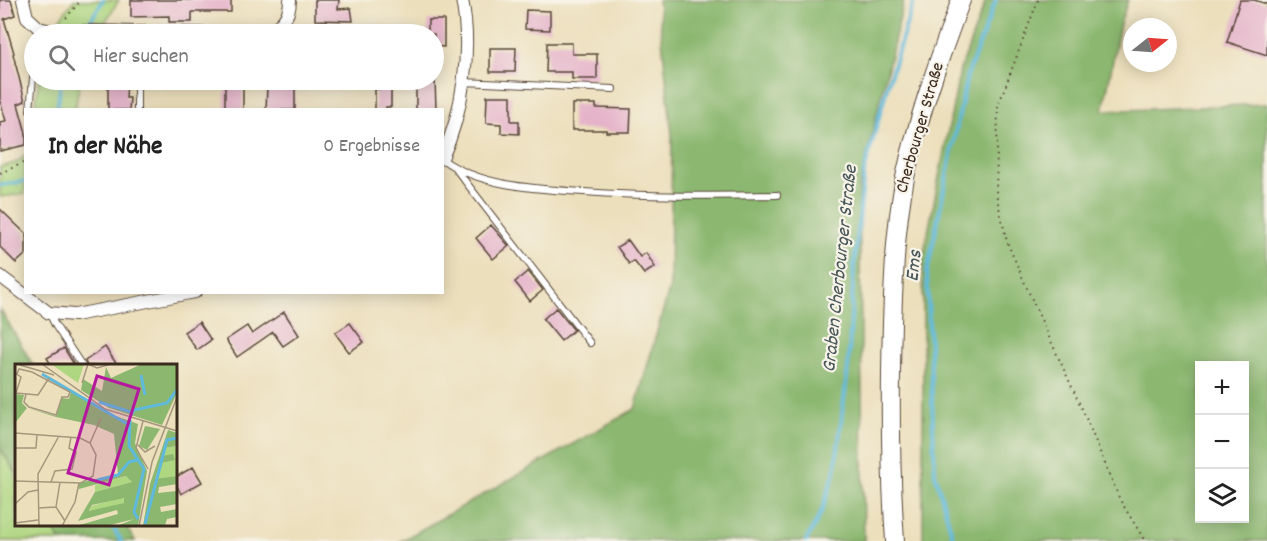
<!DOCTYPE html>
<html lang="de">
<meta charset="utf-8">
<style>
:root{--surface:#fff;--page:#f6f6f6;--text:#222;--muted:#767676;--line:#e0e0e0}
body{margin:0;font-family:Dekko,sans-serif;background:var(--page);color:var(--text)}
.controls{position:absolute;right:18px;bottom:18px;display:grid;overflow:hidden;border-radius:0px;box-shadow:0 3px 15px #0003}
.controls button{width:54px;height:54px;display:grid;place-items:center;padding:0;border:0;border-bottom:2px solid var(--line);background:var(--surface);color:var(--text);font:30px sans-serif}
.compass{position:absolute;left:1123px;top:18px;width:54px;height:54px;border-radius:50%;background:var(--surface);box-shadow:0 3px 15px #0003;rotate:73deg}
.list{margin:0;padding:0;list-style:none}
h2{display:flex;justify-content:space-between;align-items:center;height:78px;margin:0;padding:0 24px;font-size:26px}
h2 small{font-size:20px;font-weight:400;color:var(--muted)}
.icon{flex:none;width:33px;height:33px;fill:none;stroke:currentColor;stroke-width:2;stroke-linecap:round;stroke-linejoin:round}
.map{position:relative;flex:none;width:1267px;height:541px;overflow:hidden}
.search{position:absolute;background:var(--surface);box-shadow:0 3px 15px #0003;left:24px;top:24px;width:420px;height:66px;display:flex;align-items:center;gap:15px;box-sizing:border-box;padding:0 21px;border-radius:33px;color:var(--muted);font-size:22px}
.panel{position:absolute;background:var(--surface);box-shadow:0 3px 15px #0003;left:24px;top:108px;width:420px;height:186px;border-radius:0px}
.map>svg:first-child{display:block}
.green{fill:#afd681;stroke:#758050;stroke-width:1.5}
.forest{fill:#8bb76f;stroke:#637046;stroke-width:1.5;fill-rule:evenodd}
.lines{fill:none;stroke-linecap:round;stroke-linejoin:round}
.stream{stroke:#5eb9dc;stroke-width:4}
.building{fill:#e5b3c9}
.lane-casing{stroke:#564536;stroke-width:8}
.street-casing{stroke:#564536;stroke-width:14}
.primary-casing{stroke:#564536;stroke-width:20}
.path{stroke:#564536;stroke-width:2;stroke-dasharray:1.5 4.5;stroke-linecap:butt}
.lane{stroke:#fff;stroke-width:6}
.street{stroke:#fff;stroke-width:12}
.primary{stroke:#fff;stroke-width:18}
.labels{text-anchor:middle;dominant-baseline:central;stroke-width:4.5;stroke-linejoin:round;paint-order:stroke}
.street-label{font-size:18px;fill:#3b2a1e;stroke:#f7f3e8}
.water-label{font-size:20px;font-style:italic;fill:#465557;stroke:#f7f3e8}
.inset-river{fill:none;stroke:#5eb9dc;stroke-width:3}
.inset-road{fill:none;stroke:#a5977d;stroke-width:1.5}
.view{fill:#b5179e;fill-opacity:0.15;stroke:#b5179e;stroke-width:3}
.inset-edge{fill:none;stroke:#3b2a1e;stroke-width:3}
</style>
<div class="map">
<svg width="1267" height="541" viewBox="0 0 1267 541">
<rect width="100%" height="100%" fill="#f7f3e8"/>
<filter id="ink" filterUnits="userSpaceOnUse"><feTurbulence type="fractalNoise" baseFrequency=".0167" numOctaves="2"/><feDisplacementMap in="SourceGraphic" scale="12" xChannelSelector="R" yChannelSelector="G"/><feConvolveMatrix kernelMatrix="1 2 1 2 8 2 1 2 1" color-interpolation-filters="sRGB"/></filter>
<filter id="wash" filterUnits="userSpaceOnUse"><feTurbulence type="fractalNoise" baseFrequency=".008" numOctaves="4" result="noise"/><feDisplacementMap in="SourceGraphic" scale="24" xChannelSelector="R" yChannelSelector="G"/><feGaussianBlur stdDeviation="1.35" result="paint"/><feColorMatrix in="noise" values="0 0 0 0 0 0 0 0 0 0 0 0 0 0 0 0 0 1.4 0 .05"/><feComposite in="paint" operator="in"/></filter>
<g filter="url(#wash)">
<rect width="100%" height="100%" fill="#ecdfbc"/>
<path class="green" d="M74,0H119L104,24L55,25Z
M39,80H80L75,109H35Z
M25,155V194L0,197V167C10,165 19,163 25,155Z
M0,448L16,473V524L50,525L61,541H0Z"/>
<path class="forest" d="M658,0H904L859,189L864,541H401L635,409L670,286L672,135Z
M986,0H1128L1120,24L1103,111L1267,104V541H923V258L960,70ZM1200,366H1244V518H1200Z
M0,309L33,365L16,366V473L0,448Z
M50,525H125L135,541H61Z"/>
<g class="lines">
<path class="stream" d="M91,20L103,0
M57,110L61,80
M0,185L26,181
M111,524L121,541
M806,541L821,513L835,471L848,368L854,267L864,172L889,80L914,0
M954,541L935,474L927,273L967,76L996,0"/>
</g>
<g id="blocks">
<path class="building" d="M0,0H11L15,15L4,19L14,53L13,54L25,101L18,104L26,133V145L0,151V122L6,121L0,101Z
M131,0H231V12H192V22H169V16L131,17Z
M315,0H339L338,9L351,8L353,21L315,20Z
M1240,0H1254L1267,4V55L1227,42Z
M526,10L550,11V30L525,29Z
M428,20H444V47L434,46V34H428Z
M547,43H572V54H597V79H572V72H546Z
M490,48H516L515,72H490Z
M108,80H127L126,98H130L129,110H108Z
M225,80H243V110H225Z
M416,80H435L436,110H416Z
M267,87L295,88V110H266Z
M375,89H391V107H386V110H375Z
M487,96H511V121H519V134L501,133V124L486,123Z
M572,104H596V108L631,109L630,132H606V130H572Z
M0,209L26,234V254L16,263L0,247Z
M491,225L509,246L493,259L476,238Z
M628,240L640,257L646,253L655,267L644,274L634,261L629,264L617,247Z
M528,271L543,290L530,301L515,282Z
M556,308L574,330L561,341L543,319Z
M284,312L299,335L283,346L273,332L237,357L226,340L247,326L252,334Z
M199,322L211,340L197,350L184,332Z
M350,323L364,342L349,352L335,333Z
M105,347L118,366H87L85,361Z
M64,348L75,366H52L47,358Z
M193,467L202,482L181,494L176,484V477Z"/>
</g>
</g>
<g filter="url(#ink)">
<use href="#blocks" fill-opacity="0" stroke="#564536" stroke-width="1.5"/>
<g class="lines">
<defs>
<path id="lane" d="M276,29L293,34
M309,34H350
M137,80V110
M463,82L613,89
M30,110L34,67
M442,159C480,187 539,189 584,192C648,197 712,196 777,195
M455,168L590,343
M49,313L55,325L82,366"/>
<path id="street" d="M23,0L27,17L39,28L55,32L92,31L223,34
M259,34C277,29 290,21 290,0
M442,158C463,113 472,49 462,0
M0,276L49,313L75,315L195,292"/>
<path id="primary" d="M895,541C890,468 890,396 892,323C894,267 896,210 910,156C923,103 942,51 961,0"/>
</defs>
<use href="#lane" class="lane-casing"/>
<use href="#street" class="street-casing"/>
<use href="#primary" class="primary-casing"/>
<path class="path" d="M1038,0L998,106L996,194L1007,242L1037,311L1083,411L1120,500L1145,541
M66,18L81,0
M0,173L26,162"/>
<use href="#lane" class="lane"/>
<use href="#street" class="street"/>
<use href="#primary" class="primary"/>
</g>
</g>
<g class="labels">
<g class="street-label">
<text transform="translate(921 128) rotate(-74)">Cherbourger Straße</text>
</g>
<g class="water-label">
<text transform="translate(915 266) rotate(-84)">Ems</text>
<text transform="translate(841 269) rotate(-84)">Graben Cherbourger Straße</text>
</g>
</g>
<g transform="translate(15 364)">
<rect width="162" height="162" fill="#ecdfbc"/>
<path d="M36,0H69L63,19ZM162,82V112L140,116L149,84ZM112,112L117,118L80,128V121ZM108,133L110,139L74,148L77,142Z" fill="#afd681"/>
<path d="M127,0H162V29L147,61L94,44L66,26L68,15L87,27L91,3L96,14ZM56,27L87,47L123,60L120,79L132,107L123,162H102L119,155L91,162H61L103,150L102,146L63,157L80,128L117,118L111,112L64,125V119L103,110L99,70L79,61L41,53L12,44L0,59V30L9,31L7,39L12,44L41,52L47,34L54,35ZM109,134V139L74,147L77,141ZM130,62L145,65L132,86L124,82ZM153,66L162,69V82L149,84L147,92L158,90L160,96L145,99L140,115L162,112V120L144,123L143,129L162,127V140L145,143L146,148L162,145V153L152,155L150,161L128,162L135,120Z" fill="#8bb76f" fill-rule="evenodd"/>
<path class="inset-river" d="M27,10L114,61M126,11L130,31M84,38L116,48M116,51L119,46L152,39L162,26M115,56L114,82L129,105L119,148L123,155M82,116L103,111L114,98L122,96M130,160L152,76L162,74"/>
<path class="inset-road" d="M27,0L90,45L162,67M73,0L82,4L96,0M5,1L39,11M0,9L6,13L1,29L23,31L34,14M2,10L4,5L17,8L55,28L53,33H47L41,51L14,43L9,38L11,30M67,19L73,0M128,57L121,84L133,105M0,69L65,74L75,79L81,91L78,112L66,119L0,117M75,79L86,54M123,81L130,88L140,82M0,84H21L22,70M36,118L40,107L57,105L61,88L54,84L56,73M45,118L41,143L50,157M0,140L13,128L23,126M23,144L41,143M0,159L23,156M24,162L23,110L44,72M47,162L60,138L64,119M124,162L137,98L162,33"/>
<path class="view" d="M82,12L124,25L94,121L53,109Z"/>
<rect width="162" height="162" class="inset-edge"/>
</g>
</svg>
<div class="controls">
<button>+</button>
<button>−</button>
<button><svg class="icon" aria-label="layers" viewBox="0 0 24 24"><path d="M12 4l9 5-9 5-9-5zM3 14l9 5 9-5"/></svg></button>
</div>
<svg class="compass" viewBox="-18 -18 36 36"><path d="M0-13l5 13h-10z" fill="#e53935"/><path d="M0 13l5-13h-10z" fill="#767676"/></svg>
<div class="search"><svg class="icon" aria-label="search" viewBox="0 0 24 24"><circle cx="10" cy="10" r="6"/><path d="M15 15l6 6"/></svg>Hier suchen</div>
<section class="panel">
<h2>In der Nähe<small>0 Ergebnisse</small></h2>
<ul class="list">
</ul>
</section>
</div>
